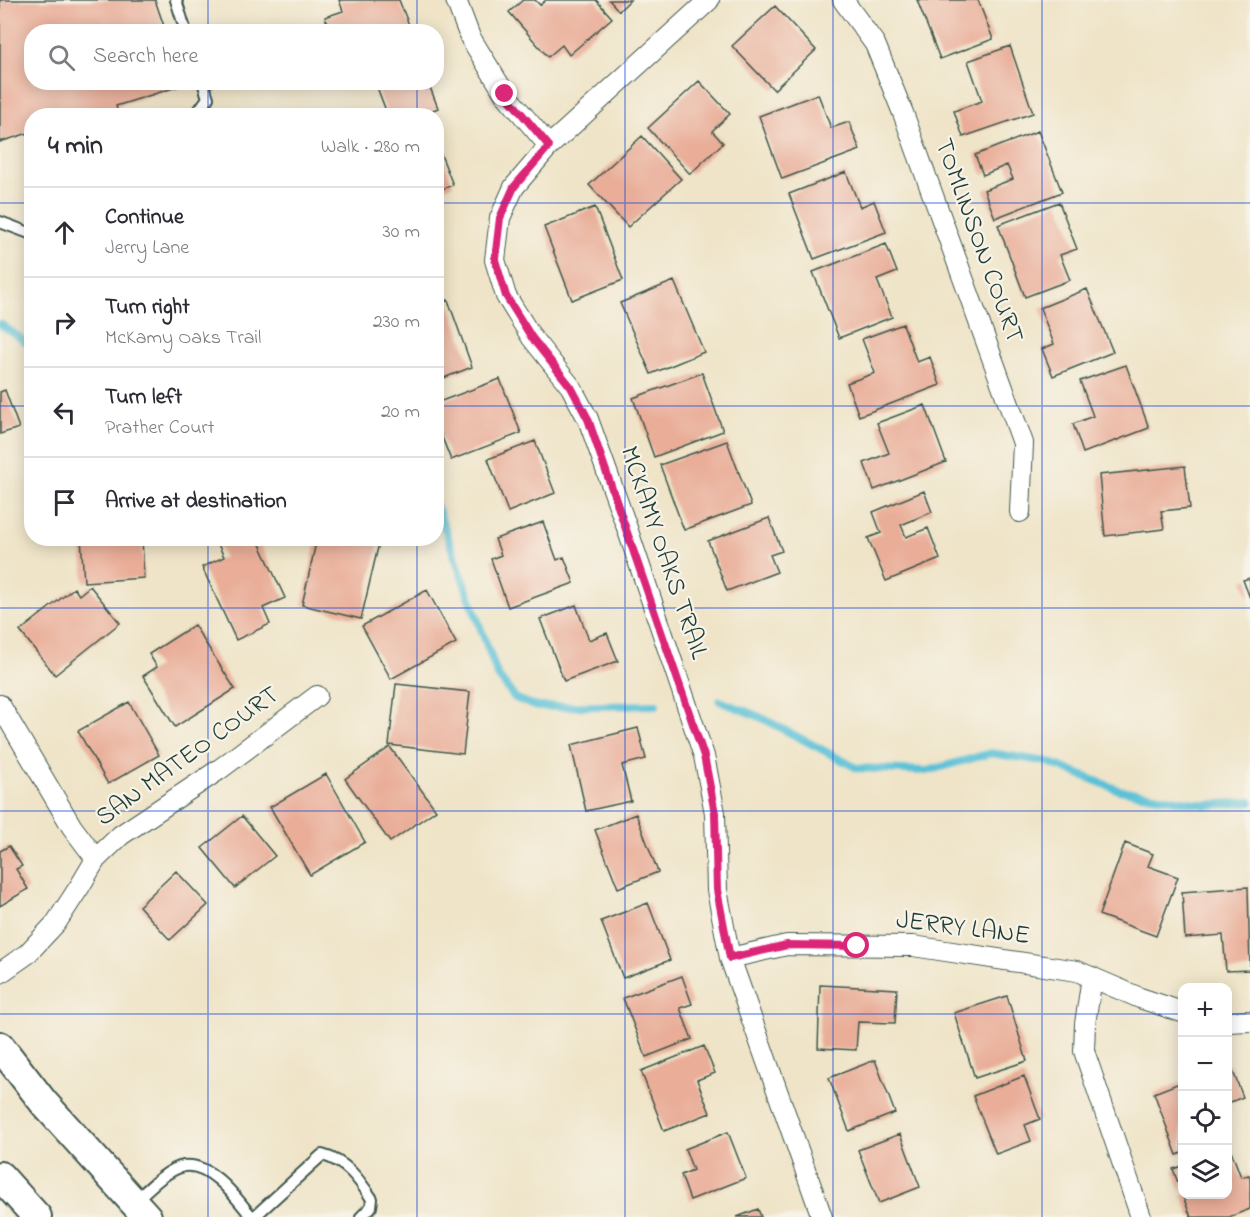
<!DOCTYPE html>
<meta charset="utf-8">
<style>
:root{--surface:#fff;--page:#f2f2f3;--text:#2b2b33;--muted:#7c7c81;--line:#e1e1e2}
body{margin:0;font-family:"Indie Flower",sans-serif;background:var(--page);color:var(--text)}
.controls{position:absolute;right:18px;bottom:18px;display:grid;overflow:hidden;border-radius:12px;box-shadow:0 3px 15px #0003}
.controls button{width:54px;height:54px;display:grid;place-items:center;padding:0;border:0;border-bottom:2px solid var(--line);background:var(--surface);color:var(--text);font:30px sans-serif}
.stop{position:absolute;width:18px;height:18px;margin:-14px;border:4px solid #db2777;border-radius:50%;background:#fff}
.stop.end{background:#db2777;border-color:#fff;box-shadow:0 2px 6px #0008}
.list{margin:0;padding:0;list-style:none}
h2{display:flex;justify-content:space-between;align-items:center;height:78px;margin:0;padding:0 24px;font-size:26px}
h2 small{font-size:20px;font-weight:400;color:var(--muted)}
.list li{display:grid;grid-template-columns:39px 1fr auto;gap:18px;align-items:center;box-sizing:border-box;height:90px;padding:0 24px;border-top:2px solid var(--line)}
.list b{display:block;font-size:22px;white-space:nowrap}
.list p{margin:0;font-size:20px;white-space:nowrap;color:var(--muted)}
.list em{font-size:20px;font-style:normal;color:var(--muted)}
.icon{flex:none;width:33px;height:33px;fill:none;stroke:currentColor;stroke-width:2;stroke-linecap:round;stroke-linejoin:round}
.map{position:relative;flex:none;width:1250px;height:1217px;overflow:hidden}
.search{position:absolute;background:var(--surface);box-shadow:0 3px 15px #0003;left:24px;top:24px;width:420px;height:66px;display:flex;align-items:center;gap:15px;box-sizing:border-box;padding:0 21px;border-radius:24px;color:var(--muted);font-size:22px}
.panel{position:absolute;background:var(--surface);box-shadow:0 3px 15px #0003;left:24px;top:108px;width:420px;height:438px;border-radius:24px}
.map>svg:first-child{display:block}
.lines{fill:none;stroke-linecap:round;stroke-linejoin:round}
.stream{stroke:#5ac1d7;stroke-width:8}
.building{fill:#e9ad98}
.lane-casing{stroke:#3e564a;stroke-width:14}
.street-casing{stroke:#3e564a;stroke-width:22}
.secondary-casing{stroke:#3e564a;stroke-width:32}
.lane{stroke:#fff;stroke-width:10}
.street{stroke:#fff;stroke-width:20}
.secondary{stroke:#fff;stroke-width:28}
.route{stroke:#db2777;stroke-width:8}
.grid{fill:none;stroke:#1d4ed8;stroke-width:1.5;stroke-opacity:0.55}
.labels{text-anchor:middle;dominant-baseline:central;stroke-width:4.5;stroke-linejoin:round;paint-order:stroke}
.street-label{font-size:26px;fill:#1f3d34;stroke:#f7f3e8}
</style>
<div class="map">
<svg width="1250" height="1217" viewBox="0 0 1250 1217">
<rect width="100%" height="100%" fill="#f7f3e8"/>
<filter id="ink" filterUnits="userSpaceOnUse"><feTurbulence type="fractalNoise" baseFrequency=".0167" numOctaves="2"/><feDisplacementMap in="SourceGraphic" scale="12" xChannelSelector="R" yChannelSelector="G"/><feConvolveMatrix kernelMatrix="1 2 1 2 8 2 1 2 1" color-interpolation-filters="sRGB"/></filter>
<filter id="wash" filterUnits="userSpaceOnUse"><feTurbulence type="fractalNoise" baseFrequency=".008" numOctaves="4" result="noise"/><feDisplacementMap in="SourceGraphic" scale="24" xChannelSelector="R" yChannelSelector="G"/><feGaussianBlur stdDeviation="1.35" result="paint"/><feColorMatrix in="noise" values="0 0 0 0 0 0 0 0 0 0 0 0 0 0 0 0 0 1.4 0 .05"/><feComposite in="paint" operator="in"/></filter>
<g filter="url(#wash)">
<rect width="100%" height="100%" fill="#efe4c8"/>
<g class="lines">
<path class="stream" d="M0,324L32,346
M436,505L498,676L515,698L537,707L656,705
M720,701L760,717L857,768L927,771L991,753L1048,762L1119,790L1206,805L1250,802"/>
</g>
<g id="blocks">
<path class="building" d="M0,0H155L166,32H32V82H182L183,85L116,106L119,116H32V132L0,142Z
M339,0H399L411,30L330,32L325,17L343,11Z
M523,0H535L540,5L546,0H596L612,18L569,55L562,45L548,57L509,12Z
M609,0H630L619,11Z
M917,0H978L993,39L940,59Z
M775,6L816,50L774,90L732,46Z
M1010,46L1033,113L963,137L954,111L982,101L968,61Z
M699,81L730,114L712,131L723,143L690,174L648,128Z
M375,82H428L438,108L418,116H388Z
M818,94L831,128L849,122L860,150L782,179L759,116Z
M1038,131L1062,192L995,218L984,190L1013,179L1007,165L983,175L975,155Z
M642,136L681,179L628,227L589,185Z
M436,142L453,185L436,191Z
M846,172L860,207L874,201L886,232L814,259L789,194Z
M1059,202L1077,249L1060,255L1070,280L1025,297L998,225Z
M595,207L623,280L572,300L544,227Z
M886,244L897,272L877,280L892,317L839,338L813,272Z
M436,266L445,287L436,290Z
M674,281L704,352L651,374L620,303Z
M1087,289L1113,352L1053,376L1042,349L1054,344L1040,308Z
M448,300L472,367L436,381V305Z
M903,324L917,362L930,357L940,385L859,416L847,383L875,373L862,339Z
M1126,365L1149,428L1083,453L1073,424L1093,416L1080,381Z
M702,373L723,431L654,457L633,398Z
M500,379L521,433L451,460L436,422V403Z
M5,390L19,428L0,434V392Z
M925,405L946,462L874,490L864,463L889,453L877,423Z
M535,441L555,493L508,512L488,459Z
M727,441L751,505L684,530L660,465Z
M1185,466L1190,508L1161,511L1164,529L1105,536L1099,475Z
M924,491L932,512L901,525L906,537L928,528L940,559L886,581L868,538L881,533L873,512Z
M769,518L782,551L770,555L777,572L727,591L708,541Z
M543,522L557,560L564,557L574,583L508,607L491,559L501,555L495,539Z
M81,538H142L144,578L84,582Z
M220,538H257L285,598L263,608L270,624L236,640L202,567L224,557L216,540Z
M317,538H358L379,543L361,619L302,605Z
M1250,578V598L1243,580Z
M90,586L120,623L55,675L20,631L74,588L79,595Z
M427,590L456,643L391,679L362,626Z
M576,605L589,640L607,633L618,661L564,681L540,619Z
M194,625L235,689L175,727L143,676L157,667L149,654Z
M396,684L470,692L463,754L389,745Z
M129,702L159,755L108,784L78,731Z
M638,728L646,759L622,765L631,801L586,811L571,745Z
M390,747L436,810L390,842L345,779Z
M326,774L365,842L310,875L270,807Z
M636,814L658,872L618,888L595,830Z
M242,816L275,856L235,888L202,848Z
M1125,843L1153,854L1148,866L1178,877L1156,936L1099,915Z
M9,846L22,866L16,869L28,889L0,906V851Z
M176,871L208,905L170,940L139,906Z
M1248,887L1250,970L1226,971L1223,935L1185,938L1182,892Z
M648,903L670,960L623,978L601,921Z
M682,976L692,1004L680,1008L692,1039L646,1057L623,998Z
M820,985L897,989L895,1023L858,1022L856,1050L818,1048Z
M1007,996L1027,1061L975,1078L954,1013Z
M704,1046L715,1073L697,1080L710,1113L664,1131L641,1071Z
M875,1060L895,1113L849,1131L829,1078Z
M1230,1064L1243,1097L1228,1103V1065Z
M1024,1076L1040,1119L1025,1125L1031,1141L996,1154L973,1096Z
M1182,1082V1153L1177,1155L1154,1093Z
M728,1132L746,1178L690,1200L681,1175L693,1170L685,1149Z
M900,1134L920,1187L879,1203L858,1150Z
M1230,1148L1241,1177L1249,1175L1250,1178V1209L1229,1217H1191L1182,1194H1228V1149Z
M1182,1166V1194L1173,1169Z
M758,1209L761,1217H737Z"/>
</g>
</g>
<g filter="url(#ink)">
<use href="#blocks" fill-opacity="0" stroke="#3e564a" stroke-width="1.5"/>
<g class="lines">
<defs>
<path id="lane" d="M176,0L186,32
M195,116L208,98L203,82
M0,222L32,234
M135,1201C147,1190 167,1169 184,1166C211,1162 237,1199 252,1217
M254,1217L322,1155C346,1161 358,1178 372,1199L371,1207L361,1217"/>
<path id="street" d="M456,0L470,37L505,94L549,146
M709,0L549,146L514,187L500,218L495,260L506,296L532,338L571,387L588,419L627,528L704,756L715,813L717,890L730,958L822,1217
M843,0L875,44L903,113L1023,443L1020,512
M0,705L72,827L96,859
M730,958L787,945L913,946L1077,971L1140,998L1182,1012
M0,973L27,954L56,923L80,886L96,859L121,835L220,769L317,696
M1092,977L1085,1024L1084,1051L1141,1217
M1228,1022L1250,1021"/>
<path id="secondary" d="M0,1046L44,1103L147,1217
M0,1176L37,1217"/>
</defs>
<use href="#lane" class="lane-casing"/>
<use href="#street" class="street-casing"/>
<use href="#secondary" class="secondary-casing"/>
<use href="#lane" class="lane"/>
<use href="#street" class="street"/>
<use href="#secondary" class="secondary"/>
</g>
</g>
<g class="lines" filter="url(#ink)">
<path class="route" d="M505,94L549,146L514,187L500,218L495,260L506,296L532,338L571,387L588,419L704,756L715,813L717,890L730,958L787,945L857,946"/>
</g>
<path class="grid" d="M208,0V32M417,0V32M625,0V1217M833,0V1217M1042,0V1217M208,82V116M417,82V116M0,203H32M436,203H1250M0,406H32M436,406H1250M208,538V1217M417,538V1217M0,608H1250M0,811H1250M0,1014H1182M1228,1014H1250"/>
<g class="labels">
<g class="street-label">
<text transform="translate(978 241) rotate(70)">TOMLINSON COURT</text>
<text transform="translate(663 553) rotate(71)">MCKAMY OAKS TRAIL</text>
<text transform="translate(188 757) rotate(-36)">SAN MATEO COURT</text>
<text transform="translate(963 929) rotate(7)">JERRY LANE</text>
</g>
</g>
</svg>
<div class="controls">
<button>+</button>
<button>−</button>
<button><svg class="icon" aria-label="locate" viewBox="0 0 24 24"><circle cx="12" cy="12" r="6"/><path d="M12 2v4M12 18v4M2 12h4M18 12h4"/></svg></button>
<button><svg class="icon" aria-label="layers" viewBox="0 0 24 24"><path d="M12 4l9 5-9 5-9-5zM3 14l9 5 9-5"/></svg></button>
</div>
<div class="stop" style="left:857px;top:946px"></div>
<div class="stop end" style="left:505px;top:94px"></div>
<div class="search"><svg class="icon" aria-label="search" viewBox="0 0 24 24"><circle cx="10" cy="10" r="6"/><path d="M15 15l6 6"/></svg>Search here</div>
<section class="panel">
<h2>4 min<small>Walk · 280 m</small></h2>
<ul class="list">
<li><svg class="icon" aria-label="ahead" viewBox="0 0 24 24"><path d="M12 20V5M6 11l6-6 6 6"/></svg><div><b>Continue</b><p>Jerry Lane</p></div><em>30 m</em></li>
<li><svg class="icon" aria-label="right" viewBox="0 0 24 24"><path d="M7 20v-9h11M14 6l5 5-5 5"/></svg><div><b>Turn right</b><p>McKamy Oaks Trail</p></div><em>230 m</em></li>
<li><svg class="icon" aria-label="left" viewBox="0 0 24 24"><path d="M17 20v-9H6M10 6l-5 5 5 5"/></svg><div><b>Turn left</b><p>Prather Court</p></div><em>20 m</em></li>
<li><svg class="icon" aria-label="arrive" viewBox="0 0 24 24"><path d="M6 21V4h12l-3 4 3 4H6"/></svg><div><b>Arrive at destination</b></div></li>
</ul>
</section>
</div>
